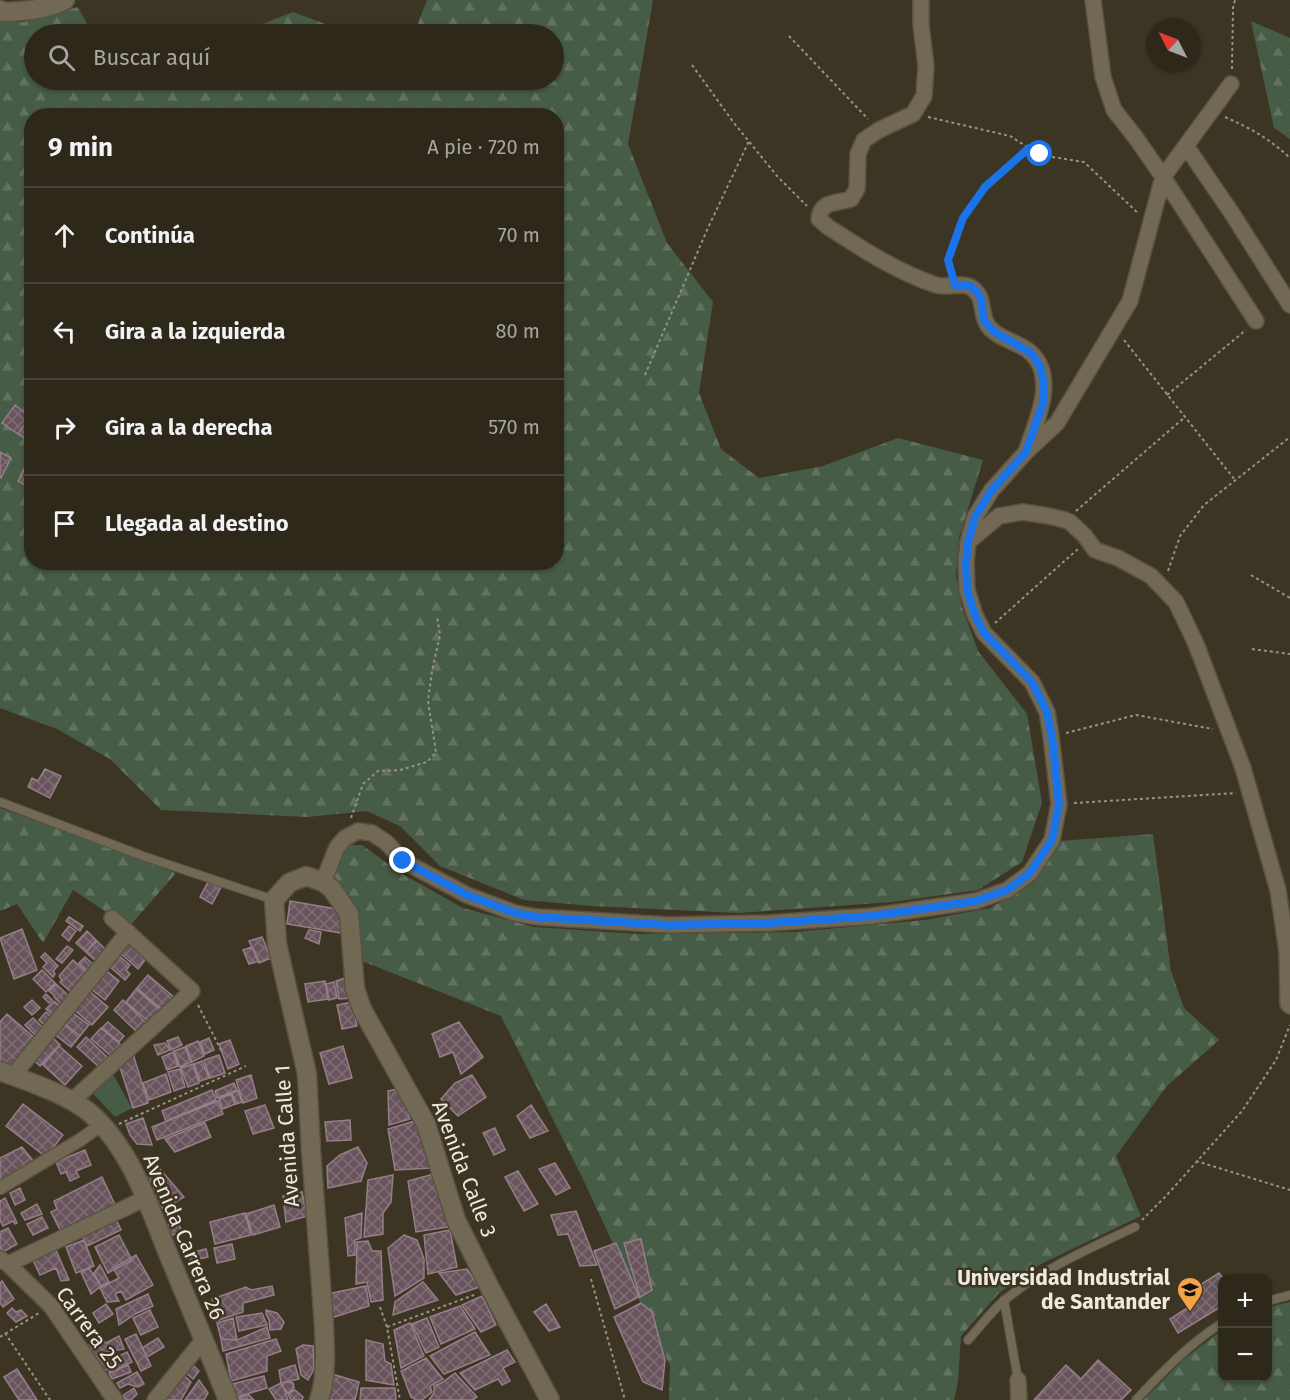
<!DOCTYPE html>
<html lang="es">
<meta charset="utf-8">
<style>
:root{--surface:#2e281a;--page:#3a3427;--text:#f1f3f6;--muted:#a7a6a2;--line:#494439}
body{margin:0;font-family:"Fira Sans",sans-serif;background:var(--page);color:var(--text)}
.controls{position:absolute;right:18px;bottom:18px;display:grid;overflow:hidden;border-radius:12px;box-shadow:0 2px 4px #0004}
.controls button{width:54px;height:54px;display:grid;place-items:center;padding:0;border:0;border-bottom:2px solid var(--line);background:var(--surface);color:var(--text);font:30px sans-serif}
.compass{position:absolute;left:1146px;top:18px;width:54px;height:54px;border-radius:50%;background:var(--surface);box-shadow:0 2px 4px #0004;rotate:312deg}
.stop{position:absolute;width:18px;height:18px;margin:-14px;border:4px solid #1a73e8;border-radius:50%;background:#fff}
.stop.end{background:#1a73e8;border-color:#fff;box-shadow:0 2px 6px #0008}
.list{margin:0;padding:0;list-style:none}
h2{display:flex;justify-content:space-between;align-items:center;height:78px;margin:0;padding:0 24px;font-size:26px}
h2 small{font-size:20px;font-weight:400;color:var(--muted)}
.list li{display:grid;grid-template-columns:39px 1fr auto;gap:18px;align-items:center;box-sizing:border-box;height:96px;padding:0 24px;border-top:2px solid var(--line)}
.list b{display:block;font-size:22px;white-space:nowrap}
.list em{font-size:20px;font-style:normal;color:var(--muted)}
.icon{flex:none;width:33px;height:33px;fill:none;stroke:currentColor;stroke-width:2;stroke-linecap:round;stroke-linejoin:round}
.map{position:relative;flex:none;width:1290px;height:1400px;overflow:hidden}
.search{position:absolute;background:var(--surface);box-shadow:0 2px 4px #0004;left:24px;top:24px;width:540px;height:66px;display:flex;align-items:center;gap:15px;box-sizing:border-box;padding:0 21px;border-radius:33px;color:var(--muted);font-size:22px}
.panel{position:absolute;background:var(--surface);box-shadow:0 2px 4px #0004;left:24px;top:108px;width:540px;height:462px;border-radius:24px}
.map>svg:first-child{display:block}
.grass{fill:#465c46}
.forest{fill:url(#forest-firs);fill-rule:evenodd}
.building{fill:url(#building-cross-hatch);stroke:#957e88;stroke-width:1.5}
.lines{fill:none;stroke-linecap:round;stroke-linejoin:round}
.service-casing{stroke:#595142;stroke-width:10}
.pedestrian-casing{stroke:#595142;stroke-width:15}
.minor-casing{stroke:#595142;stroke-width:18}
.tertiary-casing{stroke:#595142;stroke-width:21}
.path{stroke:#999283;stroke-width:2;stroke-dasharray:3 3;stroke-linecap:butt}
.service{stroke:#726955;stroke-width:8}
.pedestrian{stroke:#726955;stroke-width:12}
.minor{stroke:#726955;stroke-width:15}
.tertiary{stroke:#726955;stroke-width:18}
.route{stroke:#1a73e8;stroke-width:8}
.labels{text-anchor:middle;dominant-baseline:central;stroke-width:5;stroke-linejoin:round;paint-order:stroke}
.street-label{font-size:21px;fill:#efe9de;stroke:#3d3523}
.poi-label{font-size:21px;font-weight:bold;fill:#efe9de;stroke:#3d3523;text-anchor:end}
</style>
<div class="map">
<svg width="1290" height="1400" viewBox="0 0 1290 1400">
<defs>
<pattern id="forest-firs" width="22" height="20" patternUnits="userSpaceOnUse" patternTransform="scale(1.5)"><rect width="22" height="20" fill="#465c46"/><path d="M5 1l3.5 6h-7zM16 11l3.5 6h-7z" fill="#617360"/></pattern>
<pattern id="building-cross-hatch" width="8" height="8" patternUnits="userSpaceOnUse" patternTransform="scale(1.5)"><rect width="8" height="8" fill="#69545d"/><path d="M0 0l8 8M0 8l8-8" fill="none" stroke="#7f6d74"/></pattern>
</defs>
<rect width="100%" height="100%" fill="#3d3523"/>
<path class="grass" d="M110,1069L132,1108L115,1117L88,1088Z"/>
<path class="forest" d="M427,0H653L628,144L667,243L713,302L699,393L721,449L759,478L823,466L898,438L983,460L959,538L956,576L962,607L978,651L1027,714L1042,803L1022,862L978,890L892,902L739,913L593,906L524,900L440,866L400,826L367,811L307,817L161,810L110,759L57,729L0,708V21L23,22L78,7L92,34H34V80H114L117,85L129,80H554V34H414ZM32,116H556V562H32Z
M293,12L352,34H237Z
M1251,21L1290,38V139L1274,128Z
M0,808L74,834L176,873L129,927L73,890L43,943L17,904L0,911Z
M1153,834L1171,971L1184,1008L1219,1040L1166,1087L1116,1156L1141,1216L1041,1264L999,1293L961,1336L958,1381L954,1400H669L670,1366L582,1177L501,1016L362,961L353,901L333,875L348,845H362L399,872L463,908L534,927L639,934L794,932L925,920L990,908L1034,882L1060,841Z
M1290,1302V1400H1143L1184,1359L1222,1330V1378H1268V1307Z"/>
<path class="building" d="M15,405L30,417L18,434L2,423Z
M30,417L32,418V443L18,434Z
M0,452L11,458L1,478L0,477Z
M28,463L32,465V489L18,481Z
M45,769L61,776L50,798L28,787L32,778L38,781Z
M209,880L221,887L212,904L200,897Z
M290,901L342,910L347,934L287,924Z
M69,917L83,926L80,931L66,921Z
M69,926L76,931L69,941L62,935Z
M22,929L37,970L14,979L0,938Z
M309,930L321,932L319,944L305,938Z
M87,931L96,940L86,952L76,943Z
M262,937L271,958L259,963L249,941Z
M130,940L148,956L138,969L119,952Z
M97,941L108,952L98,963L86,952Z
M67,946L73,950L62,963L56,959Z
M252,947L259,961L249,964L243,950Z
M45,953L58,966L53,971L55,974L53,977L43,967L47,963L41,957Z
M118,955L130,965L126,970L130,974L125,980L109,966Z
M85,957L96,967L90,973L79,963Z
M73,960L90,975L73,994L60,982L62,980L59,976Z
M104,969L119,981L105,1000L90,988Z
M42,970L55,983L46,992L33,979Z
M148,975L175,998L164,1011L137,988Z
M345,978L352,998L339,999L336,981Z
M325,981L328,999L308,1002L305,984Z
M334,982L337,998L329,1000L326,984Z
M56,984L72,999L64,1007L54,997L55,996L49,991Z
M136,989L161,1010L150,1023L126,1002Z
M88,990L108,1007L92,1025L72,1008Z
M46,994L52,1000L49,1003L43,997Z
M32,1000L40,1008L32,1015L24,1007Z
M123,1000L146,1023L137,1032L114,1010Z
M54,1001L64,1010L56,1018L46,1009Z
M352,1002L357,1026L342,1029L337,1005Z
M69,1010L89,1025L80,1036L61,1021Z
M46,1012L55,1020L47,1028L39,1020Z
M7,1014L36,1039L11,1069L0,1060V1022Z
M33,1018L47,1032L40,1040L25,1025Z
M61,1022L80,1036L71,1047L53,1033Z
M108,1022L124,1036L119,1042L102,1028Z
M459,1022L483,1057L461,1074L453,1052L440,1057L432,1034Z
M101,1028L121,1045L111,1056L91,1039Z
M49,1034L60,1045L40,1066L29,1056Z
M86,1037L107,1057L98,1066L77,1047Z
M178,1037L182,1045L171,1050L167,1041Z
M209,1038L214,1050L205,1054L200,1042Z
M230,1040L239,1064L228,1069L219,1044Z
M198,1041L204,1056L192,1062L186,1046Z
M165,1043L170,1050L158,1055L154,1045Z
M59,1046L82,1066L65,1085L43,1065Z
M343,1046L352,1078L329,1084L320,1053Z
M185,1047L191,1062L180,1067L174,1051Z
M173,1052L178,1066L167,1070L162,1057Z
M133,1054L148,1103L133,1108L119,1064Z
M219,1055L225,1073L210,1078L204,1060Z
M202,1061L209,1078L200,1081L194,1064Z
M193,1064L199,1083L188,1087L181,1068Z
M180,1069L185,1087L174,1091L168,1072Z
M166,1074L171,1092L149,1100L143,1083Z
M251,1075L257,1098L243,1103L236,1080Z
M472,1075L486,1097L458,1116L441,1099L455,1083Z
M234,1083L237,1090L217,1098L215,1091Z
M401,1088L410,1119L389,1125L388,1091Z
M212,1090L216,1100L166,1121L162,1111Z
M238,1091L242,1102L236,1104L232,1093Z
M231,1094L235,1104L223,1109L219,1099Z
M218,1101L223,1114L157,1140L152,1127Z
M23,1104L63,1135L46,1157L6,1126Z
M265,1105L274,1128L253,1134L245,1111Z
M531,1105L548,1131L530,1138L517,1116Z
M143,1118L152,1145L137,1144L130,1135L126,1124Z
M350,1120L351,1140L327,1141L325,1122Z
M418,1120L432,1168L395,1170L388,1129Z
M205,1123L211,1137L175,1152L165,1139Z
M495,1128L505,1150L494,1155L483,1133Z
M22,1147L35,1163L0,1182V1158Z
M358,1147L367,1163L361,1181L328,1188L327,1166L340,1155Z
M85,1150L91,1165L76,1171L79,1177L70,1181L66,1172L61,1174L56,1162Z
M555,1163L570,1188L556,1195L539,1169Z
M160,1169L184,1197L163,1209L145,1178Z
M518,1171L538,1204L524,1211L505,1177Z
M434,1174L449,1227L416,1232L408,1181Z
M393,1175L391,1202L383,1213V1234L364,1237L368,1180Z
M102,1177L116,1207L62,1234L51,1212L57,1209L54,1201Z
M20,1188L25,1200L15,1205L10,1193Z
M302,1192L307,1216L286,1222L283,1196Z
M5,1198L17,1223L15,1224L13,1221L3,1226L0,1220V1201Z
M37,1204L42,1214L25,1220L21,1213Z
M274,1205L280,1227L253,1235L246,1214Z
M576,1211L597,1265L580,1266L568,1234L558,1235L551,1215Z
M245,1213L251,1235L215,1244L210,1222Z
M362,1213L361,1238L355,1240V1255L348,1256L345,1218Z
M42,1217L48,1228L33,1235L27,1224Z
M116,1219L121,1230L87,1246L82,1236Z
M177,1221L182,1231L166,1238L161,1228Z
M8,1228L17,1244L3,1252L0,1247V1232Z
M450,1230L457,1267L428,1274L424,1235Z
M119,1235L132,1260L108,1273L95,1247Z
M404,1235L417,1240L424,1259V1278L395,1296L388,1248Z
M641,1239L652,1290L640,1297L624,1243Z
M84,1240L94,1266L76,1273L66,1247Z
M368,1241L372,1251H381L383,1300L371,1302L367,1282L356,1284L357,1242Z
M616,1243L639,1297L615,1309L594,1251Z
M232,1244L235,1259L217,1263L214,1248Z
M206,1249L208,1257L191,1261L189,1253Z
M56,1250L69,1280L61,1281L56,1268L40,1275L33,1260Z
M136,1255L153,1285L126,1300L121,1291L115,1294L119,1301L107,1302L100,1288L119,1278L113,1268Z
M100,1265L109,1282L101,1286L94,1273Z
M89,1268L101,1286L91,1294L81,1272Z
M467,1269L479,1287L456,1295L439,1273Z
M1219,1273L1223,1278L1222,1306L1178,1333L1170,1319L1198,1301L1192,1290Z
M2,1281L14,1299L3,1307L0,1303V1283Z
M423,1282L438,1300L393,1315L395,1302Z
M272,1286L274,1295L243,1303V1312L216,1321L212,1299L246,1287L251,1290Z
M366,1286L369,1306L331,1318L327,1294Z
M148,1294L153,1306L135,1314L119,1325L116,1309Z
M482,1296L496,1325L481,1332L462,1305Z
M641,1303L652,1312L665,1360L662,1390L643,1382L614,1317Z
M106,1304L113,1314L99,1323L93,1313Z
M546,1304L560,1327L549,1331L534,1312Z
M460,1306L475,1329L441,1344L430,1317Z
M12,1308L16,1312L21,1310L27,1316L16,1322L7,1313Z
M150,1310L158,1327L141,1335L133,1318Z
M266,1310L277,1313L284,1322L281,1329L270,1330L269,1320L266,1314Z
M262,1313L267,1325L239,1331L236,1317Z
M233,1318L237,1340L221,1339L217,1323Z
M427,1318L439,1347L426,1353L412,1324Z
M410,1323L424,1356L401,1368L394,1330Z
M267,1327L270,1338L223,1351L221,1339L237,1340Z
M475,1332L490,1355L444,1374L430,1356Z
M136,1334L151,1366L141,1371L125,1339Z
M119,1336L124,1349L106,1352L110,1361L127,1352L132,1362L110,1373L108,1369L98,1374L85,1347L102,1339L106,1343Z
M158,1338L164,1347L147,1357L142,1348Z
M276,1339L281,1351L267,1356V1371L231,1381L226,1354Z
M366,1340L383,1344L385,1361L391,1364L394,1385L366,1380Z
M303,1345L313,1346L314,1369L308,1380L301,1375L296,1349Z
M507,1350L515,1362L503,1368L510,1381L502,1385L498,1379L475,1390L460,1373Z
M426,1358L443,1379L430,1386L432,1392L422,1400H416L411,1397L401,1371Z
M1098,1360L1131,1390L1121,1400H1034L1066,1365L1081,1379Z
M190,1362L199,1371L193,1379L184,1371Z
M128,1365L131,1372L112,1379L109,1373Z
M295,1365L299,1379L281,1383L279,1370Z
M17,1369L37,1400H19L4,1377Z
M137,1372L144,1384L138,1387L128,1384L120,1388L117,1383Z
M455,1373L477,1397L473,1400H429L434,1393V1386L443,1382Z
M182,1374L191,1382L181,1400H167L165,1398Z
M332,1374L359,1382L355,1400H327Z
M264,1376L267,1388L237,1397L232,1384Z
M199,1380L208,1393L204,1400H185Z
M288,1382L293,1383L294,1388L288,1394L284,1389L281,1383Z
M281,1383L284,1389L288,1400H276L269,1389Z
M134,1388L137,1394L131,1400H126L122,1396Z
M361,1388H395L396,1400H360Z
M295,1390L303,1397L302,1400H291L288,1394Z
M248,1394L254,1400L238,1399Z"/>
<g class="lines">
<defs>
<path id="service" d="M0,802L143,856L274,900
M1004,1300L1018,1380
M1268,1301L1290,1295
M968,1340C980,1327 992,1310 1006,1299C1044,1268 1091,1248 1135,1227
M1136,1400C1162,1372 1189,1344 1222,1323"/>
<path id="pedestrian" d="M0,1188L80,1140L101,1125"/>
<path id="minor" d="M921,0V25L926,66L924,96L913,114L879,130L864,140L858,154L857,189L851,199C836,204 821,200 819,219L828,227C862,249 897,272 936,285C948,289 961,281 972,288C988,299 977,318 993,331C1004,341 1022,343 1032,354C1057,379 1036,422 1027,449
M1093,0L1103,77L1114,110L1136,138L1163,177L1256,321
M1186,146L1233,215L1290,305
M968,542L999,516L1023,512L1049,516L1065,520L1070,522L1085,536L1095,550L1118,558L1151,576L1176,602L1196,644L1243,768L1278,890L1287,952L1288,1004L1290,1006
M323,882L337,847L345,838L358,831L372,833L387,843L403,861L467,895L515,913L537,917L669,925L769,923L872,916L976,901L1007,890L1030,873L1052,840L1059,804L1051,736L1047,712L1032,682L984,633L975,615L967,590L966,562L968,542L975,517L991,491L1026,452L1057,423L1130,301L1163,177L1231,84
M13,1076L128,932
M72,1101L192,991L112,918
M0,1259L8,1264L51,1306L115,1400
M8,1264L146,1198
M1018,1380L1019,1400
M155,1400L204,1339"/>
<path id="tertiary" d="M0,10L4,12C27,11 44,10 65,0
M0,1071C27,1081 69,1095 90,1113C132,1150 149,1207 169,1256C189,1304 209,1352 228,1400
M319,1400L322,1390L324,1377L325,1357L324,1326L311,1150L307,1074L277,944L274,900L289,883L306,876L323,882L332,889L349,914L355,989L362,1009L426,1124L456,1220L490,1288L550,1400"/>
</defs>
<use href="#service" class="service-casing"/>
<use href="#pedestrian" class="pedestrian-casing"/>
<use href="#minor" class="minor-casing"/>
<use href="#tertiary" class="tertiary-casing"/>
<path class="path" d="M789,36L868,119
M692,65L734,123L777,176L807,206
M1232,69L1233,8L1235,0
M928,117L1010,136L1040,155L1084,162L1139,214
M1225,117C1250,128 1270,139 1290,158
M951,270L948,260L963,218L985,187L1029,148
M1124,340L1235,480
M645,375L707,230L749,141
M1167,395L1246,330
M1076,511L1185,417
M1168,571L1180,536L1204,505L1290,437
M1251,575L1290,598
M995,623L1078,549
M1252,649L1290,654
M1066,733L1136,715L1213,729
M1074,803L1236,793
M351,818L363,784L378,771L400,770L427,762L436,752L428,701L432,671L440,635L437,616
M198,1005L222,1052
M119,1124L246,1066
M1196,1161L1290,1190
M1142,1220L1166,1196L1242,1111L1276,1060L1290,1025
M591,1279L625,1400
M380,1307L387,1327L400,1400
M387,1327L474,1295
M5,1333L50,1400
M0,1337L39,1313"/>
<use href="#service" class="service"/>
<use href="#pedestrian" class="pedestrian"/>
<use href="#minor" class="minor"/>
<use href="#tertiary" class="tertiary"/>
</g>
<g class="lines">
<path class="route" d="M403,861L467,895L515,913L537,917L669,925L769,923L872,916L976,901L1007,890L1030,873L1052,840L1059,804L1053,744L1047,712L1032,682L984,633L975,615L967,590L966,562L968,542L975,517L991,491L1026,452L1043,403L1044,384L1040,366L1031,353L993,331L983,319L982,301L977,292L969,285H955L948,260L963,218L985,187L1029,148L1040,154"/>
</g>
<defs>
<symbol id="university-pin" viewBox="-11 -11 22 30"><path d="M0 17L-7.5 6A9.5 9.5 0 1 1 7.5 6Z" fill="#f5a246" stroke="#3d3523"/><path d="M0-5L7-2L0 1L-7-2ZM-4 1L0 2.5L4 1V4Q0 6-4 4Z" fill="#111"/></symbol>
</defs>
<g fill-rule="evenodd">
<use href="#university-pin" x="1175" y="1275" width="30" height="40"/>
</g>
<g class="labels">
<g class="street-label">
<text transform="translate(287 1136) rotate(-94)">Avenida Calle 1</text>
<text transform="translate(464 1169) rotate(69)">Avenida Calle 3</text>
<text transform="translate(184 1237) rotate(67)">Avenida Carrera 26</text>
<text transform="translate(89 1328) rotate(54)">Carrera 25</text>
</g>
<g class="poi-label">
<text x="1170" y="1278">Universidad Industrial<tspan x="1170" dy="24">de Santander</tspan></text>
</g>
</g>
</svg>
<div class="controls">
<button>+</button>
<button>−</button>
</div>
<svg class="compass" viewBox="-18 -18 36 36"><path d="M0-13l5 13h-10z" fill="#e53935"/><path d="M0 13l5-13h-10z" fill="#a7a6a2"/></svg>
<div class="stop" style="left:1040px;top:154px"></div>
<div class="stop end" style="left:403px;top:861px"></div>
<div class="search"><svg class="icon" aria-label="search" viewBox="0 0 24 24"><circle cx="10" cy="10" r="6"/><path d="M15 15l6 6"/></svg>Buscar aquí</div>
<section class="panel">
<h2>9 min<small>A pie · 720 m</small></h2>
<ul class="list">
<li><svg class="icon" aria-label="ahead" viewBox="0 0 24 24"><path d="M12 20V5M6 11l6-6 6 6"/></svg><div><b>Continúa</b></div><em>70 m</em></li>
<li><svg class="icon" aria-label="left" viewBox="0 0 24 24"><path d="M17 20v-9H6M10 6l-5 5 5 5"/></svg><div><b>Gira a la izquierda</b></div><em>80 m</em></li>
<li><svg class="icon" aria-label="right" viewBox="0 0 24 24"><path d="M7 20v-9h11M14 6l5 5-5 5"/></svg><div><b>Gira a la derecha</b></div><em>570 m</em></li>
<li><svg class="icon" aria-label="arrive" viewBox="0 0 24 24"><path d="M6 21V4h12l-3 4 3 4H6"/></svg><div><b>Llegada al destino</b></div></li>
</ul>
</section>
</div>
